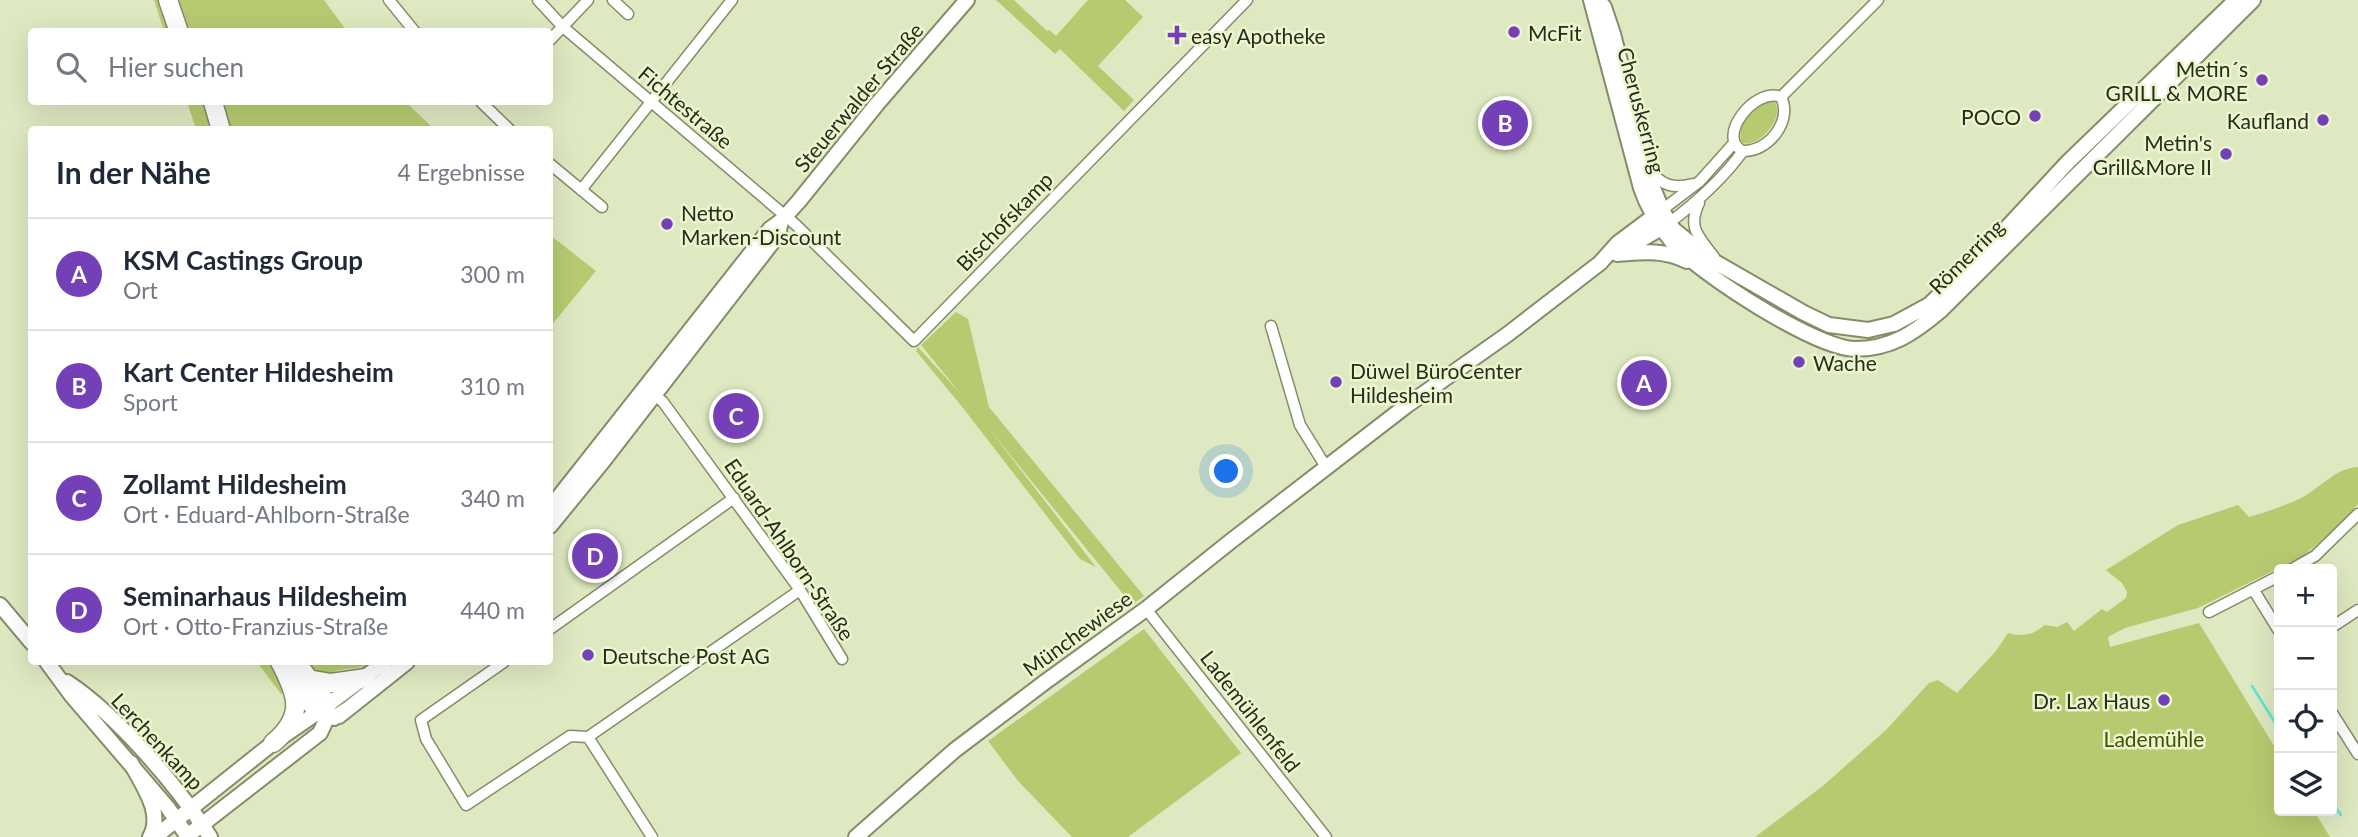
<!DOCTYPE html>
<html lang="de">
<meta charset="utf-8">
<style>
:root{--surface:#fff;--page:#f6f6f7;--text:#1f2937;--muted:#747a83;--line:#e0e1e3;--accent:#7440b7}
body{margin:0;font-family:Lato,sans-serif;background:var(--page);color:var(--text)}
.controls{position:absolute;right:21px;bottom:21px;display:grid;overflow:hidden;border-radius:7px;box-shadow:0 7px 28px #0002}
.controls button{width:63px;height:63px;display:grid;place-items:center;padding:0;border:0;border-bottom:2px solid var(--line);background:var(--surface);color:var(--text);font:35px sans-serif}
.you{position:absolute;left:1227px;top:472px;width:24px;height:24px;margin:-18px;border:5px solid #fff;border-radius:50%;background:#1a73e8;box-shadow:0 0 0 10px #1a73e833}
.badge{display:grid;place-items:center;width:46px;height:46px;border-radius:50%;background:var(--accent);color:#fff;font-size:23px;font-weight:700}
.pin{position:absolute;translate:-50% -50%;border:4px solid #fff;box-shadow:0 2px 7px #0006}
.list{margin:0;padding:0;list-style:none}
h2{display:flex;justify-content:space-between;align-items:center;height:91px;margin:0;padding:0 28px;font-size:30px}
h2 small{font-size:23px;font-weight:400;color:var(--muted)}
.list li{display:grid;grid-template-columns:46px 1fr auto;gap:21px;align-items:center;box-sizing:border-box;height:112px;padding:0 28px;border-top:2px solid var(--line)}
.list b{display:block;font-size:26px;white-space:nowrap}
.list p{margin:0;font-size:23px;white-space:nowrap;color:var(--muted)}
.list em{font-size:23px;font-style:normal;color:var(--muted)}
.icon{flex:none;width:38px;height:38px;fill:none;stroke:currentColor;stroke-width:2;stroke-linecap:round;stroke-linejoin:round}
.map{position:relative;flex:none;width:2358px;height:837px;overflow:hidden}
.search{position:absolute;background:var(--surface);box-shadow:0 7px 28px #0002;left:28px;top:28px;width:525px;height:77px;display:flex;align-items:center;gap:18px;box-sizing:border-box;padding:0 24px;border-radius:7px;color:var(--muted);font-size:26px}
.panel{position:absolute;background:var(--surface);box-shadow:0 7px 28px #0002;left:28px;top:126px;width:525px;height:539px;border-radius:7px}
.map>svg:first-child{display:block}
.green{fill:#b6cb70}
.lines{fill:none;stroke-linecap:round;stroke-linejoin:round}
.stream{stroke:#5ae7cf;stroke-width:2.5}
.street-casing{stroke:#838d68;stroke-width:13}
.secondary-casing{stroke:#838d68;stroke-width:18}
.primary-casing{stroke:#838d68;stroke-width:18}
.highway-casing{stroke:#838d68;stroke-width:21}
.street{stroke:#fff;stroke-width:10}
.secondary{stroke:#fff;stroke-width:14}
.primary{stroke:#fff;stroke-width:14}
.highway{stroke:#fff;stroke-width:18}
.poi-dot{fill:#7440b7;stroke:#ebf6ce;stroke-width:2.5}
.labels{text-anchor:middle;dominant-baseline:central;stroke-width:5;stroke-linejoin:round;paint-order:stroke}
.poi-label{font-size:21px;fill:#282c1d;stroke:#ebf6ce;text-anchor:start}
.street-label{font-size:21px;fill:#282c1d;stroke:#ebf6ce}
.park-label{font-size:21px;fill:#445005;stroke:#ebf6ce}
</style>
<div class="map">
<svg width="2358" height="837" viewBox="0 0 2358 837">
<rect width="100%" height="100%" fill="#dee9c1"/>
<path class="green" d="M154,0H324L347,31H164Z
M996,0H1014L1047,31L1049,30L1056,36L1088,0H1125L1143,17L1098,66L1134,100L1124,111L1060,49L1055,54Z
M1770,101L1775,102C1785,118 1759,148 1742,143C1735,125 1754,106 1770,101Z
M187,102H406L434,129H196Z
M550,235L596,271L550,327Z
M956,312L968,319L989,407L1144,596L1132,605L921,345Z
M918,347L969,403L1096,567L1080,559L963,408L916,351Z
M2358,467V504L2341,524L2303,556L2198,608L2125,628L2108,637L2110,647L2199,623L2279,754V811H2314L2330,837H1755L1824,785L1886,730L1929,683L1938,680L1957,693L1996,651L2008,633C2023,637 2033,635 2045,625L2057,627L2067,622L2074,631L2102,609L2107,612L2126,598L2127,592L2122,583L2106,570L2178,525L2238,505L2249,517C2267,512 2284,506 2301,498C2321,488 2335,468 2358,467Z
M1144,629L1241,753L1128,837H1072L1018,781L988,741Z
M257,662H368L370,665C357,669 345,668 332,672C315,677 298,686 281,694Z"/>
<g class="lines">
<path class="stream" d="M2252,686L2279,729
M2332,802L2341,815"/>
<defs>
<path id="street" d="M389,0L415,32
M538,0L563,27L796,225L914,341L1247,0
M613,0L628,14
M550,40L588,0
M1781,97L1878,0
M481,102L510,130
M550,164L602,207
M1649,169C1662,186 1673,189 1693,184
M581,190L732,0
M1699,203C1687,228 1699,237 1714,257
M1662,210L1700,181L1734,143
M1669,223C1697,202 1722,180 1743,151C1769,152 1793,120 1781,97C1755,86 1715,138 1743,151
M1271,326L1300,425L1326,467
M655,395L663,402L800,590L842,659
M2292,569L2315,556L2358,514
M2253,589L2279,631
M1146,609L1326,837
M2209,612L2279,576
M2332,627L2358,610
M550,629L734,498
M504,662L421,720L426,739L466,805L570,736L588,737
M2332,713L2358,754
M652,837L588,737L800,590"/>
<path id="secondary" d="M1591,0L1641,188C1648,209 1659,226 1673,243C1700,274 1815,348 1855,349C1891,349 1914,333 1940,311L2253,0
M1598,0L1604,7L1613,34L1651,183L1662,210L1673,229L1708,258L1804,313L1829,325L1868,330L1894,324L1929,305L1989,247L2068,162L2236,0
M1622,251L1668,224
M1617,254C1642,252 1664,249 1687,261
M550,508L770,229L781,221L799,201L877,104L967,0
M550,526L604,460L778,235L781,221
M0,605L32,643
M47,662L72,696L168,808L188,837
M67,682C117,715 178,786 210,837
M346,710L334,718L318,712L385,662
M339,716L407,662
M856,837L955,750L1045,682L1146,609L1231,541L1406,406L1508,334L1600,263L1618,243L1662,210"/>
<path id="primary" d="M131,763C142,785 164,813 150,837
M155,837L273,743L318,712
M186,837L320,733L326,720L327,705"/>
<path id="highway" d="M168,0L179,32
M213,102L221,130
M296,662L322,696L327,705
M308,679L331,683L366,678
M293,681L318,712
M273,743C305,716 298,696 280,662"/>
</defs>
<use href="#street" class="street-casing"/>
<use href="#secondary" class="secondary-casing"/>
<use href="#primary" class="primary-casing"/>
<use href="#highway" class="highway-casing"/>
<use href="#street" class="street"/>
<use href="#secondary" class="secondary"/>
<use href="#primary" class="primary"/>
<use href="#highway" class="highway"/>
</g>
<g class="poi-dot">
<circle cx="1514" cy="32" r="7"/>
<path d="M1173.5 24.5h7v7h7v7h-7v7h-7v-7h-7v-7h7z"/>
<circle cx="2262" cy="80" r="7"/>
<circle cx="2035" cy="116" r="7"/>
<circle cx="2323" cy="120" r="7"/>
<circle cx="2226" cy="154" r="7"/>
<circle cx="667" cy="224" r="7"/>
<circle cx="1799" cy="362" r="7"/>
<circle cx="1336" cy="382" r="7"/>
<circle cx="588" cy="655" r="7"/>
<circle cx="2164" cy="700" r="7"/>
</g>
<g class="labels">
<g class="poi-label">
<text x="1528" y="32">McFit</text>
<text x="1191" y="35">easy Apotheke</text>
<text x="2248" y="68" text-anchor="end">Metin´s<tspan x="2248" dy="24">GRILL &amp; MORE</tspan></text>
<text x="2021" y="116" text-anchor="end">POCO</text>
<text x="2309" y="120" text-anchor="end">Kaufland</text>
<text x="2212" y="142" text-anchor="end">Metin's<tspan x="2212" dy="24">Grill&amp;More II</tspan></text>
<text x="681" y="212">Netto<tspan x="681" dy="24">Marken-Discount</tspan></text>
<text x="1813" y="362">Wache</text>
<text x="1350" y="370">Düwel BüroCenter<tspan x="1350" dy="24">Hildesheim</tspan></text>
<text x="602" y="655">Deutsche Post AG</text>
<text x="2150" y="700" text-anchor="end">Dr. Lax Haus</text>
</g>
<g class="street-label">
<text transform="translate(858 97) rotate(-50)">Steuerwalder Straße</text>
<text transform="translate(686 107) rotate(40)">Fichtestraße</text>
<text transform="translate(1642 110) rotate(75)">Cheruskerring</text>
<text transform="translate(1004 221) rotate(-46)">Bischofskamp</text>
<text transform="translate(1966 256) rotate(-45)">Römerring</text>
<text transform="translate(790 549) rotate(56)">Eduard-Ahlborn-Straße</text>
<text transform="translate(1077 633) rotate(-36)">Münchewiese</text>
<text transform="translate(1251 711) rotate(52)">Lademühlenfeld</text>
<text transform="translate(158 741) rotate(47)">Lerchenkamp</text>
</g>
<g class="park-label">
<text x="2154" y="738">Lademühle</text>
</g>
</g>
</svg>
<div class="controls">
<button>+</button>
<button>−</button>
<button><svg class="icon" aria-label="locate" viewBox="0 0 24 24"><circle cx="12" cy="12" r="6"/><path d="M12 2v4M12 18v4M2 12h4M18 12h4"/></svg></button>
<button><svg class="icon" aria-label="layers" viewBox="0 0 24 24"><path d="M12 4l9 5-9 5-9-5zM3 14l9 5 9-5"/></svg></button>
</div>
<div class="you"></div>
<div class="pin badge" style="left:1644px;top:383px">A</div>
<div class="pin badge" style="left:1505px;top:123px">B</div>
<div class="pin badge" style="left:736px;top:416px">C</div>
<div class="pin badge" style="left:595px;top:556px">D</div>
<div class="search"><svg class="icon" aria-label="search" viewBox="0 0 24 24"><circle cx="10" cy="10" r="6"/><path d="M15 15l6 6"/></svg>Hier suchen</div>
<section class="panel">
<h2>In der Nähe<small>4 Ergebnisse</small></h2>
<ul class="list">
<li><span class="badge">A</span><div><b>KSM Castings Group</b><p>Ort</p></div><em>300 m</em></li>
<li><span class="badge">B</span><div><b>Kart Center Hildesheim</b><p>Sport</p></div><em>310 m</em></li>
<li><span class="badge">C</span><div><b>Zollamt Hildesheim</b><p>Ort · Eduard-Ahlborn-Straße</p></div><em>340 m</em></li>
<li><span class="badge">D</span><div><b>Seminarhaus Hildesheim</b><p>Ort · Otto-Franzius-Straße</p></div><em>440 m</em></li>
</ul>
</section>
</div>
